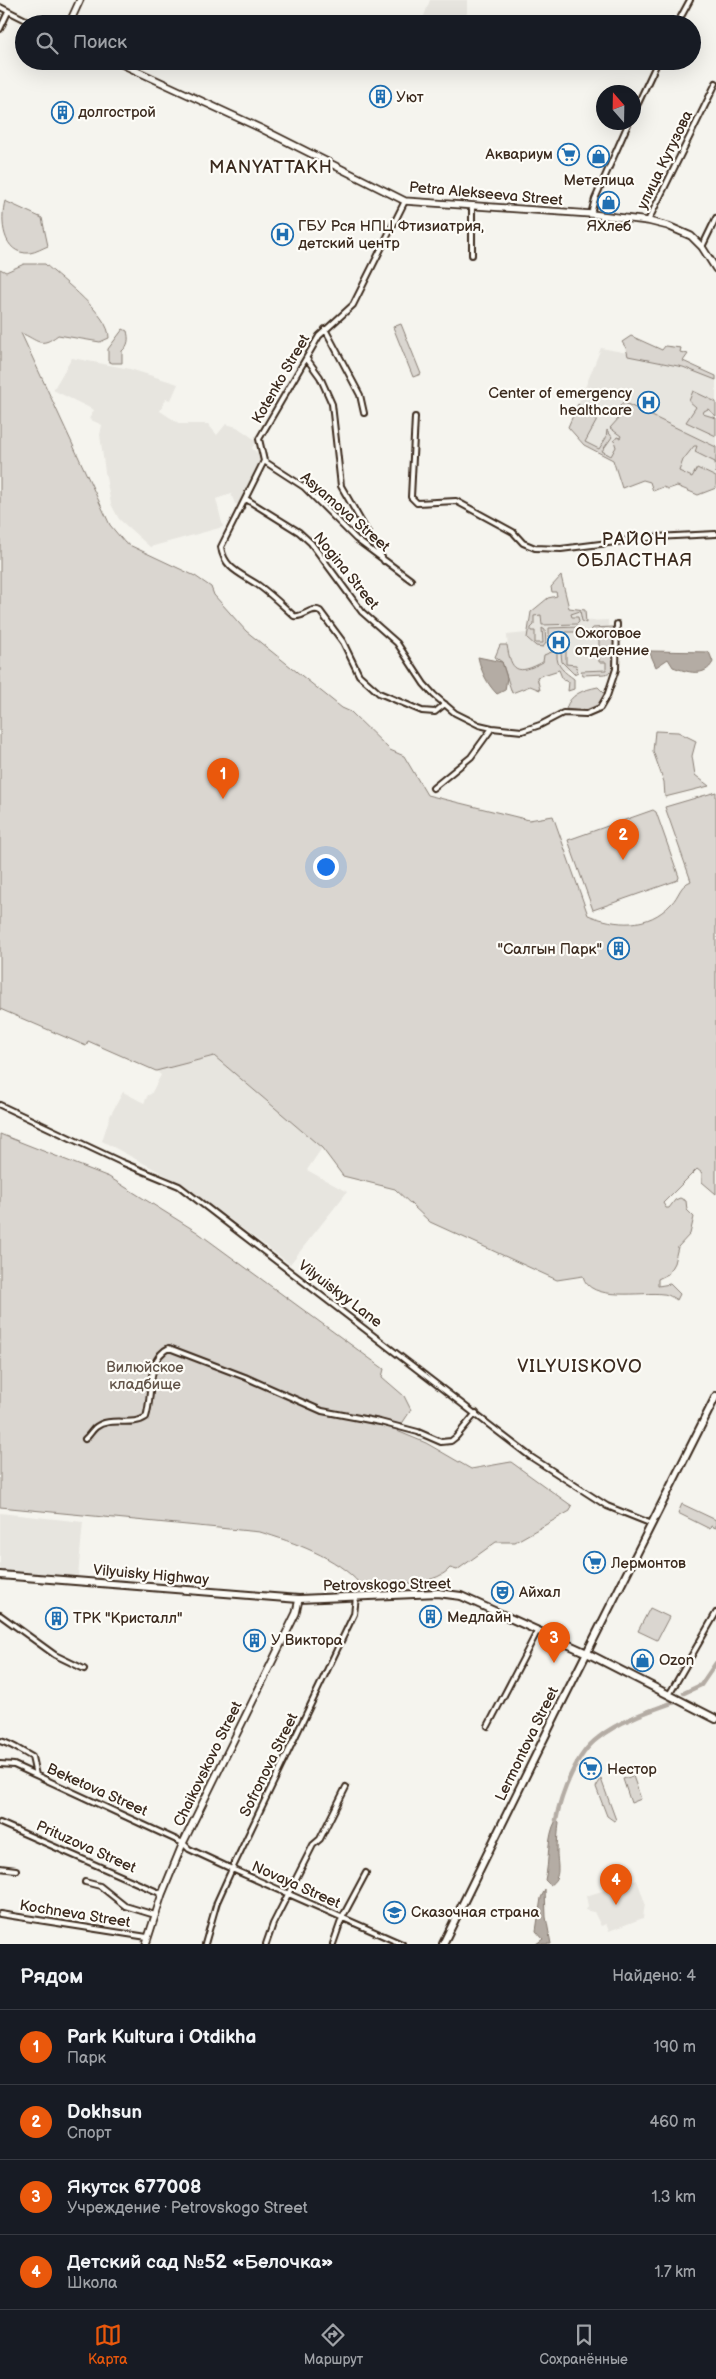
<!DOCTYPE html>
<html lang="ru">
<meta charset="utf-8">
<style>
:root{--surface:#171b24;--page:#242831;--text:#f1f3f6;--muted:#9ea1a6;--line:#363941;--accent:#ea580c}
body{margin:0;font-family:"Balsamiq Sans",sans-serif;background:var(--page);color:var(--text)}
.compass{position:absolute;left:596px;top:85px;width:45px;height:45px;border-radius:50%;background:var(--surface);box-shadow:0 5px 20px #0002;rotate:340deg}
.you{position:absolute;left:325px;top:866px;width:18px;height:18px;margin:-12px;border:4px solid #fff;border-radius:50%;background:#1a73e8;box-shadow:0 0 0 8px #1a73e833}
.badge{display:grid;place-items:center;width:32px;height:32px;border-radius:50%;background:var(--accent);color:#fff;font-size:16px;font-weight:700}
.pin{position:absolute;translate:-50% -41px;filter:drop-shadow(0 1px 2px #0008)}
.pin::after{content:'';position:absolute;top:26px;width:18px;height:15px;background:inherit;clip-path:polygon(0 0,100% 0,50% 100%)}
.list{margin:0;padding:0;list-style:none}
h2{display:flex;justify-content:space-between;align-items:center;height:65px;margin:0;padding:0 20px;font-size:21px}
h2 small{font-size:16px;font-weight:400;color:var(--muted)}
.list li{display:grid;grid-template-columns:32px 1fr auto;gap:15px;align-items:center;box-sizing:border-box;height:75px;padding:0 20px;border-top:1px solid var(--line)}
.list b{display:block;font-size:19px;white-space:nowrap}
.list p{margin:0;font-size:16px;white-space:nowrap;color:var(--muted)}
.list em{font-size:16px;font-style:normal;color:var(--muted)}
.icon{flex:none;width:28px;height:28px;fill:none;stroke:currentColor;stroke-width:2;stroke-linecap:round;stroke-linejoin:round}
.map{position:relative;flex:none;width:716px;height:1944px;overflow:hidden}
.search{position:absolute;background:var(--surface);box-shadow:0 5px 20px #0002;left:15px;right:15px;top:15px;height:55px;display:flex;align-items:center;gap:12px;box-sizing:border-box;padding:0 18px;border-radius:28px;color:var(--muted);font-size:19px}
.sheet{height:365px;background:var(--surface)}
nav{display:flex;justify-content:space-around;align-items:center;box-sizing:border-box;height:70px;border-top:1px solid var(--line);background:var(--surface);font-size:14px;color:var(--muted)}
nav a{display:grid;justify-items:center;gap:2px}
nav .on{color:var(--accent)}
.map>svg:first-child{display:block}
.built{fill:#e7e5df}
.green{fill:#dad6d0;stroke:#8a8077}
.water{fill:#b4aca4;stroke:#84786e}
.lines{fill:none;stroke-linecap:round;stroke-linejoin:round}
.canal{stroke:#b4aca4;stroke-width:4.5}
.street-casing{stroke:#3b2a1e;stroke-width:8}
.secondary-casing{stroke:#3b2a1e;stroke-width:9}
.primary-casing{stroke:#3b2a1e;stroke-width:10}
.street{stroke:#fdfcf7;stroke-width:4}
.secondary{stroke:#fdfcf7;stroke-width:5.5}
.primary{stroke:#fdfcf7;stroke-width:6}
.labels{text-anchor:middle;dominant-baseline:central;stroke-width:4.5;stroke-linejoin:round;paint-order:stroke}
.poi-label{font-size:15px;fill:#3b2a1e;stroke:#fdfcf7;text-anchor:start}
.street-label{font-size:15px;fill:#3b2a1e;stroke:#fdfcf7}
.park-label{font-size:15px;fill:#63554a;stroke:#fdfcf7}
.quarter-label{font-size:18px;letter-spacing:1px;fill:#3b2a1e;stroke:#fdfcf7}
</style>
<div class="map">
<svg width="716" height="1944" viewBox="0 0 716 1944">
<rect width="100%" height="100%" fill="#f5f4ee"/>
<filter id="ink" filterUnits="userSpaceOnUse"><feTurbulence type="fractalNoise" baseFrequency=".02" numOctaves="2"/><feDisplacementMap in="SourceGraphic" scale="10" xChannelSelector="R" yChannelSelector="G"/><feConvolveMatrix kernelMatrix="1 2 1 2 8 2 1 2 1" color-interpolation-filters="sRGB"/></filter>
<g filter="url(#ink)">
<path class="built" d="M430,0H467V13L461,24H421Z
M601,348L686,364L716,377V485L699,494L584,444L569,427Z
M72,358L130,369L178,384L171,400L166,399L160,411L180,424H208L217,435L226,424L237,427L257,441L252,448L257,453L259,448L261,460L242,504H235L231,494L216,499L223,527L150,547L119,519L111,504L105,472L100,435L102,425L89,419L94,410L53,390Z
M531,611H584L585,621L608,620L613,671L512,669L509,666L507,635L526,633L531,628Z
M214,1056L322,1148L307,1170L347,1192L290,1264L184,1185L102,1141L110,1116L123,1092L144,1103L148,1095L151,1094L161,1075L156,1071Z
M0,1513L83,1522L78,1576L0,1570Z
M637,1880L645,1903L643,1918L609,1931L606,1924L601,1926L594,1912L586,1910L588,1906L586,1896Z"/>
<path class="green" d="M5,201L42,218L48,246C43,248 36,252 30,253C2,255 0,220 5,201Z
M24,264H45C62,280 110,315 109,338L100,342L58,335C40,349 38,340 21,333L110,525L125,543L195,576L211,587L214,595L246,631L342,708L351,712L390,750L404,756L427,795L529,820L553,816L588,915C616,926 648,929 671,904C680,895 679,886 691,881L665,807L716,792V1194L702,1182V1173L697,1169L663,1203L666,1208H669L675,1200L680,1198L686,1201L687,1210L694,1217L690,1234L678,1247L674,1263L668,1274L658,1279V1286L670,1284L680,1294L677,1300C673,1298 668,1294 663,1294C643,1291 589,1303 583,1276L557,1280L430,1222L395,1189L343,1176L322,1148L214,1056L156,1071L88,1041L86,1046L0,1009V269L6,272Z
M401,324L421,374L413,377L393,327Z
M123,329L127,331C129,339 129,345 122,351V363H112L108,361V349Z
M631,336L662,350L665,346L681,348L680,352L688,354L683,361L716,376V380L683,367L628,356L626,348L622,342Z
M693,391L716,402V416L708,409L704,411L703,414L716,418V436L686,422L696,407L689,401Z
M623,402L716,447V473L715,462L695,452L697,446H694L683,460L679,471L692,477L697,468L716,477V488L698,495L677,486L668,489L663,487L653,491L650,482L643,480L622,488L613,460L584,445L568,427L578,404L597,420L585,442L599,449L606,438L607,430L612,437L602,451L611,456L616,447L614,441L617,437L620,438L621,436L610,428L619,418L618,409Z
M561,576L569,608L585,610L586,623L582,621L580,611L571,614L572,617H578L579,622L577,624L542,625L541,615L534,616V625L531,628V631H535V643H543L542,628L545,630L546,643L543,647L536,646L527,638L531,612L548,598L557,596L556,592H552L551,587Z
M580,627L582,632H566V664L576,665L578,672L574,674L562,662L560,646L563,640L558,638L555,644L549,646V628Z
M613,627L615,628L614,671L605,674L583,675L581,671L606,670V662H599V639H587V634L593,628Z
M500,645H507C511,671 517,676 543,662L544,655L554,651L557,654C556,667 565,672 574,679V689L568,691L569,682L563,680L559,670L537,677L540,690L530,686L512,693L502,662L495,657Z
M598,687L605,694L597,709L587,712L566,709C570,694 583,690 598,687Z
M655,731L678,732L696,741L692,756L695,775L709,786L665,797L664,782L653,751Z
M653,810L656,812L679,877L678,880L593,910L568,840Z
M0,1134L109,1177L197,1232L384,1369L382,1377L404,1396L411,1410L397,1431L426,1443L471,1469L511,1462L572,1506L570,1511L515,1542H496L457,1570L450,1568C434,1587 384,1585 360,1584C337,1557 293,1542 260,1532L0,1507Z
M682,1504L716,1520V1528L711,1526L710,1529L678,1513Z
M650,1608L669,1617L657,1640L638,1631Z
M633,1776L641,1799L631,1803L623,1779Z
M601,1779L616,1820L614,1821L607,1816L596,1787Z"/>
<path class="water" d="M649,651L709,652L713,662C705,678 687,672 673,667L668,659L656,667Z
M478,657L502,662L507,678L505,690L497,694C487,684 481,671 478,657Z
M556,1820L559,1822C558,1832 557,1842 557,1852C557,1865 562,1877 550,1885L545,1880C550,1861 546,1838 556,1820Z
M545,1889L546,1917L551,1944H536L543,1939L536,1931L541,1898Z"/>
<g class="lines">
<path class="canal" d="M684,1693L701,1685L716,1663
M556,1820C561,1794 576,1754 598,1738C619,1721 649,1711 675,1702"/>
<defs>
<path id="street" d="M0,7L34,24
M677,24L690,0
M0,29L8,12
M634,112L658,61
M405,201L353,305L319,336L259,439L264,461L221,547C224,569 242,574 258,585C271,594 283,606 294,616C304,618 311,606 320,611L343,642L359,675L379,693L422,711L435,712L445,704
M472,207V255
M591,214L595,199L629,122
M648,221L716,83
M702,247L716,218
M325,329L360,395L364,413
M307,359L320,377L332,404L341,486L384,561
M415,417L411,497L417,503L456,501L513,532L523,543L535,548L561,549L655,537L716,534
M264,461L304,487L356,539L411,580
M246,499L299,532L311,543L362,612L397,643L424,684L434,695L455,713L479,725L492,728L522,731L540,725L563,713L586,714L600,708L607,696L616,669L617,624
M433,788L471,757L492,728
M0,1105L121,1162L179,1186L531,1457L607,1506L652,1524
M85,1439C89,1436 92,1430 96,1427C110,1416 132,1427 146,1417C153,1396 146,1358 169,1348L245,1377L322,1411L380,1422L418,1432L441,1442L451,1441L456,1437L476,1413
M0,1615L55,1655L84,1669
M669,1695L716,1613
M488,1726L538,1630
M0,1741C12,1744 21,1751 32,1757L36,1775
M0,1764L14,1765L183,1843L189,1849L232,1869L402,1944
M0,1823L162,1894
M0,1868L16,1870
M85,1882L100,1886L125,1906L155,1915
M0,1914L147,1937
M205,1944L217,1902L232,1869L354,1614L356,1597
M266,1944L273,1924L313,1845L320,1839L346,1787
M333,1944L342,1918L366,1873"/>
<path id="secondary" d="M69,24L80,0
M115,61L260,128L405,201L591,214L648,221L668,226L691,236L702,247L716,269
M146,1944L162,1894L183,1843L296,1613L299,1599"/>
<path id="primary" d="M0,1575L299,1599L438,1593L461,1596L587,1653L716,1719
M443,1944L556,1714L716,1396"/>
</defs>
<use href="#street" class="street-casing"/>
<use href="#secondary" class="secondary-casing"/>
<use href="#primary" class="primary-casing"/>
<use href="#street" class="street"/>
<use href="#secondary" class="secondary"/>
<use href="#primary" class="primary"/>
</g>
</g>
<defs>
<symbol id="building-ring" viewBox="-11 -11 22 22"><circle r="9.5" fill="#fdfcf7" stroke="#1f6fb2" stroke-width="1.5"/><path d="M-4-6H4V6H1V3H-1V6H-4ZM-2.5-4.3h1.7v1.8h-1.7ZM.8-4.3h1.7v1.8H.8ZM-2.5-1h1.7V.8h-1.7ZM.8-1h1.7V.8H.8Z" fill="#1f6fb2"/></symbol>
<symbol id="supermarket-ring" viewBox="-11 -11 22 22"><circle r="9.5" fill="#fdfcf7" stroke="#1f6fb2" stroke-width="1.5"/><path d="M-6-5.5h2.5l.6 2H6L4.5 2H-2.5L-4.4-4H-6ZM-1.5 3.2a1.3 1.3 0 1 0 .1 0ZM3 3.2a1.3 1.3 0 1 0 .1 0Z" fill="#1f6fb2"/></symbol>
<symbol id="shop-ring" viewBox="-11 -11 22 22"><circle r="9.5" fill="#fdfcf7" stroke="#1f6fb2" stroke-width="1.5"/><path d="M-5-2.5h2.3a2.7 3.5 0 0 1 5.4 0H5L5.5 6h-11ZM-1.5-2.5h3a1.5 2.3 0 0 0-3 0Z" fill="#1f6fb2"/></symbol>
<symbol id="hospital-ring" viewBox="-11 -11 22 22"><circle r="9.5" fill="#fdfcf7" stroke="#1f6fb2" stroke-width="1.5"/><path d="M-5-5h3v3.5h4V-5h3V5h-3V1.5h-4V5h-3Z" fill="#1f6fb2"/></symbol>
<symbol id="theatre-ring" viewBox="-11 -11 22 22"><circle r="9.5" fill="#fdfcf7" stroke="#1f6fb2" stroke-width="1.5"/><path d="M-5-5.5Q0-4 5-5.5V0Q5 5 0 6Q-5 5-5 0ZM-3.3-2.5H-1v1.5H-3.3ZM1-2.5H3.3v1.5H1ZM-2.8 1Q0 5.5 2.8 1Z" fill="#1f6fb2"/></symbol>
<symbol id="school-ring" viewBox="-11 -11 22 22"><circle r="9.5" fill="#fdfcf7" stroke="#1f6fb2" stroke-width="1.5"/><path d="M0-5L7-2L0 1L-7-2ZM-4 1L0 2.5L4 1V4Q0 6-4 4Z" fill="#1f6fb2"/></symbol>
</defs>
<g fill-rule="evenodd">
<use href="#building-ring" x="368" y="84" width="25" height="25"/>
<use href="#building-ring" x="50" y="100" width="25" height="25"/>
<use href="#supermarket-ring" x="556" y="142" width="25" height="25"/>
<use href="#shop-ring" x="586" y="144" width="25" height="25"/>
<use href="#shop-ring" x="596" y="190" width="25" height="25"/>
<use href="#hospital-ring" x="270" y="222" width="25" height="25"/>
<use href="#hospital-ring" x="636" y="390" width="25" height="25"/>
<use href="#hospital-ring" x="546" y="630" width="25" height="25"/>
<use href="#building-ring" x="606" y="936" width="25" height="25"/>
<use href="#supermarket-ring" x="582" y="1550" width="25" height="25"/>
<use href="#theatre-ring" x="490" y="1580" width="25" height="25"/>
<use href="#building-ring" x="418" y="1604" width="25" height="25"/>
<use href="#building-ring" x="44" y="1606" width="25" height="25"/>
<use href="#building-ring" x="242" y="1628" width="25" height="25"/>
<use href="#shop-ring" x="630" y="1648" width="25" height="25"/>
<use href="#supermarket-ring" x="578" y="1756" width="25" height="25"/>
<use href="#school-ring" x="382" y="1900" width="25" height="25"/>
</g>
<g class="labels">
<g class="poi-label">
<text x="396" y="97">Уют</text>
<text x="78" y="112">долгострой</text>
<text x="553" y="154" text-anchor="end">Аквариум</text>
<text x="599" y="180" text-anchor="middle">Метелица</text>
<text x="298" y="226">ГБУ Рся НПЦ Фтизиатрия,<tspan x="298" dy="17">детский центр</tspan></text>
<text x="609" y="226" text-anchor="middle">ЯХлеб</text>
<text x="632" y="393" text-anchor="end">Center of emergency<tspan x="632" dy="17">healthcare</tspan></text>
<text x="575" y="633">Ожоговое<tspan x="575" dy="17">отделение</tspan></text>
<text x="602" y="949" text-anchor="end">"Салгын Парк"</text>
<text x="611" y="1563">Лермонтов</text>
<text x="519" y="1592">Айхал</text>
<text x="447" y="1617">Медлайн</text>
<text x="73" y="1618">ТРК "Кристалл"</text>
<text x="271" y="1640">У Виктора</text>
<text x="659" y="1660">Ozon</text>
<text x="607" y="1769">Нестор</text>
<text x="411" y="1912">Сказочная страна</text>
</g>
<g class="street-label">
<text transform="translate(665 160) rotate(-64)">улица Кутузова</text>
<text transform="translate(486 194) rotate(5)">Petra Alekseeva Street</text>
<text transform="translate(281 379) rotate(-60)">Kotenko Street</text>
<text transform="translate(345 512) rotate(41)">Asyamova Street</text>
<text transform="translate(346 571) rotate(51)">Nogina Street</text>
<text transform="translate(340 1294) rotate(37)">Vilyuiskyy Lane</text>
<text transform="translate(151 1575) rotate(5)">Vilyuisky Highway</text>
<text transform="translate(387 1585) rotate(-1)">Petrovskogo Street</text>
<text transform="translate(527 1744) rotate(-64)">Lermontova Street</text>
<text transform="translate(208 1764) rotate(-64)">Chaikovskovo Street</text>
<text transform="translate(269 1765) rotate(-64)">Sofronova Street</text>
<text transform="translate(97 1790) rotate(24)">Beketova Street</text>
<text transform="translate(86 1847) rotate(24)">Prituzova Street</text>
<text transform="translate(296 1885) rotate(24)">Novaya Street</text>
<text transform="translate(75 1914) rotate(9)">Kochneva Street</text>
</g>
<g class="park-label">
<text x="145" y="1367">Вилюйское<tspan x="145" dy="17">кладбище</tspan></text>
</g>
<g class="quarter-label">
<text x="271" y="167">MANYATTAKH</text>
<text x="635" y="539">РАЙОН<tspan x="635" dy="21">ОБЛАСТНАЯ</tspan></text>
<text x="580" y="1366">VILYUISKOVO</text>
</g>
</g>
</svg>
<svg class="compass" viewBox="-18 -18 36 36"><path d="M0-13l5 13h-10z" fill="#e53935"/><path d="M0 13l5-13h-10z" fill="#9ea1a6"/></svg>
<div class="you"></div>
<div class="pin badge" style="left:223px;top:799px">1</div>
<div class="pin badge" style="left:623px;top:860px">2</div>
<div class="pin badge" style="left:554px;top:1663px">3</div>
<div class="pin badge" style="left:616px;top:1905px">4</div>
<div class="search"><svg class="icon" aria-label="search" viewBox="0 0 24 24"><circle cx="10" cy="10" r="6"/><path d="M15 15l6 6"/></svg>Поиск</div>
</div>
<section class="sheet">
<h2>Рядом<small>Найдено: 4</small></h2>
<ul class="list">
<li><span class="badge">1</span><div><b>Park Kultura i Otdikha</b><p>Парк</p></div><em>190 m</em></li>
<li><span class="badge">2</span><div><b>Dokhsun</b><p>Спорт</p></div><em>460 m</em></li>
<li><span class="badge">3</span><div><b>Якутск 677008</b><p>Учреждение · Petrovskogo Street</p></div><em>1.3 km</em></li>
<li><span class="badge">4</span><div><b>Детский сад №52 «Белочка»</b><p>Школа</p></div><em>1.7 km</em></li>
</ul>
</section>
<nav>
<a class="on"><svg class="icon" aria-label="map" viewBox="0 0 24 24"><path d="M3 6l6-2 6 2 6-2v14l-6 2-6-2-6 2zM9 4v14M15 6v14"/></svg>Карта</a>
<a><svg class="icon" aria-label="directions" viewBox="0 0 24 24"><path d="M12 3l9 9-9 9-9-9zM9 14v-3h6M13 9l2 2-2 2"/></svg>Маршрут</a>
<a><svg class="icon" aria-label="saved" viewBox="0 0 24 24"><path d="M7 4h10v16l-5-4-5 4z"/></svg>Сохранённые</a>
</nav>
